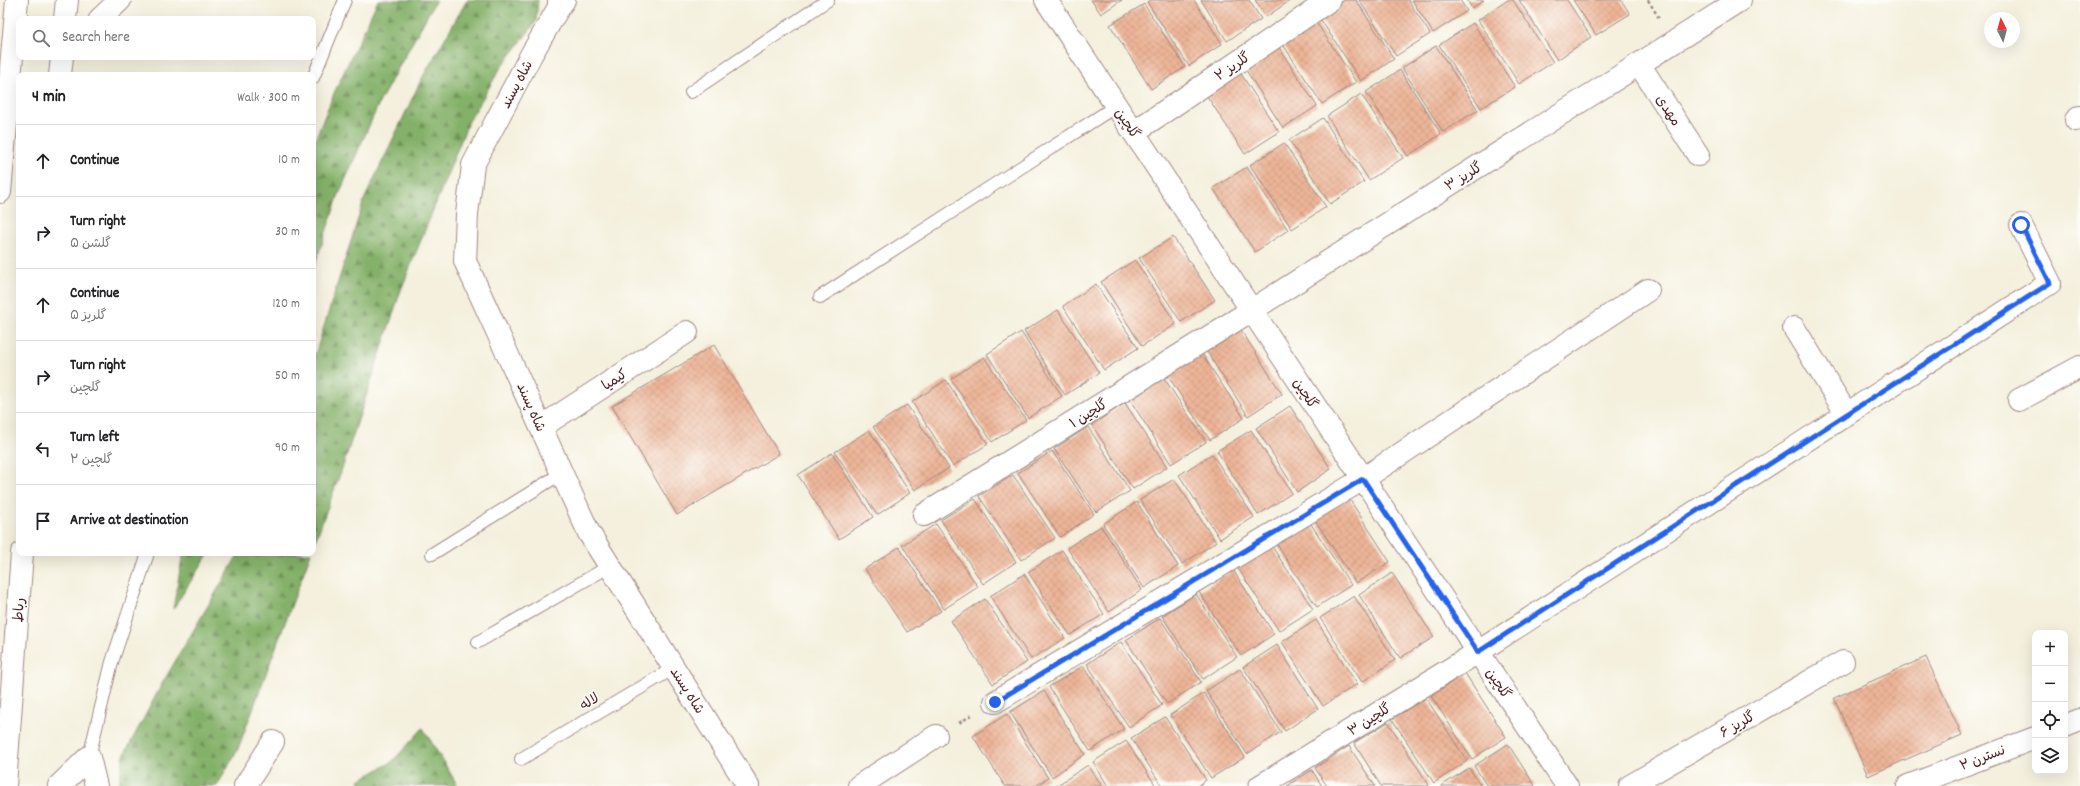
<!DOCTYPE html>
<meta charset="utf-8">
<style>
body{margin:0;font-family:Dekko,"Playpen Sans Arabic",sans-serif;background:#f2f2f2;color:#202124}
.controls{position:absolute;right:12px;bottom:12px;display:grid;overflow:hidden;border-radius:8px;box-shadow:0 4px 16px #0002}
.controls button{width:36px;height:36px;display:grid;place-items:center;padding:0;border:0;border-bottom:1px solid #e0e0e0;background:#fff;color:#202124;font:20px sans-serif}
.compass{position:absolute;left:1984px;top:12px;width:36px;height:36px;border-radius:50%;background:#fff;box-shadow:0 4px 16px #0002;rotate:354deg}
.stop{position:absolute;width:12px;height:12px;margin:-9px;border:3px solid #2563eb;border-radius:50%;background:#fff}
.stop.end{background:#2563eb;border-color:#fff;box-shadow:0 1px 4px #0008}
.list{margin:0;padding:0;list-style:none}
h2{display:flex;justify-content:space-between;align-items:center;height:52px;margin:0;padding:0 16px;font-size:17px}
h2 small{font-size:13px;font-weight:400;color:#757577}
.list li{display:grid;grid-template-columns:26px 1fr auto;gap:12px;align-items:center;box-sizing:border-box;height:72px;padding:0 16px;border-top:1px solid #e0e0e0}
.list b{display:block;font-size:15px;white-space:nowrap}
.list p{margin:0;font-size:13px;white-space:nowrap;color:#757577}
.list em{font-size:13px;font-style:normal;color:#757577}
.icon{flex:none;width:22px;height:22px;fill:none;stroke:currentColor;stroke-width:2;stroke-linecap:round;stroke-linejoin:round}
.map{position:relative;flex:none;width:2080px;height:786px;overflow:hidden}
.search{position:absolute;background:#fff;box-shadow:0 4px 16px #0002;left:16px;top:16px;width:300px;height:44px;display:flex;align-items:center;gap:10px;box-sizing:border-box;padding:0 14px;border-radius:8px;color:#757577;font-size:15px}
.panel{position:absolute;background:#fff;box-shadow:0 4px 16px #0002;left:16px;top:72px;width:300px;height:484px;border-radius:8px}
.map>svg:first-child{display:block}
</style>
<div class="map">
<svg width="2080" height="786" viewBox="0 0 2080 786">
<defs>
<pattern id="forest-firs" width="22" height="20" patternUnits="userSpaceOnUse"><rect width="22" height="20" fill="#84b169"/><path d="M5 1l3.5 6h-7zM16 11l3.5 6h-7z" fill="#6e8f57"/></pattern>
<pattern id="building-cross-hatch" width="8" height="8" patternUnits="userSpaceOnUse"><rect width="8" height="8" fill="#edb598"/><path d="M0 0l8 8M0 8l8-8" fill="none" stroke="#cd9b83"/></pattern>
</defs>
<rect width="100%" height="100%" fill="#fdfcf7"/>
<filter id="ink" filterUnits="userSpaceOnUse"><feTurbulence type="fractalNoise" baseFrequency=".025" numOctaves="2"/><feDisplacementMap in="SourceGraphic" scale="8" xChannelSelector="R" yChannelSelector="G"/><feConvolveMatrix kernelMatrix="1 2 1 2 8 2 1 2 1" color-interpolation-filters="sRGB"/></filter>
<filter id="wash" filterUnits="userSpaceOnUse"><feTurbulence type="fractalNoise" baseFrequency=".012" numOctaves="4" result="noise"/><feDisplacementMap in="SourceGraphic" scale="16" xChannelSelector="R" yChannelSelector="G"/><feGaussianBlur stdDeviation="0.9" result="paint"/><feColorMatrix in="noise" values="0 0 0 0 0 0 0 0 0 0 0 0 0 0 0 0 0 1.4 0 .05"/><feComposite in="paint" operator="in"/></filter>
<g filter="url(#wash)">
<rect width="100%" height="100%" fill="#f4f0dd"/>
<!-- forest -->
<g fill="url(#forest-firs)" stroke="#67684a">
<path d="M 378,0 L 436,0 L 380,101 L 339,194 L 313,270 L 313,145 L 334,93 Z"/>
<path d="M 467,0 L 538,0 L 536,22 L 500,69 L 468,123 L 401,290 L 343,466 L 313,547 L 313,361 L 364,200 L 421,80 Z"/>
<path d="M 183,553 L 209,553 L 173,609 Z"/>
<path d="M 239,553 L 311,553 L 238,749 L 217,786 L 119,786 L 123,757 L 163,682 Z"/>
<path d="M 423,728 L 458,786 L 362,786 L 359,780 L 392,762 Z"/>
</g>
<g id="blocks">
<!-- building -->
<g fill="url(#building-cross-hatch)">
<path d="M 1091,0 L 1122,0 L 1101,14 Z"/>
<path d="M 1150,0 L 1194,0 L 1222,44 L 1189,66 L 1147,2 Z"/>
<path d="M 1201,0 L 1249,0 L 1261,19 L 1227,41 Z"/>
<path d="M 1255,0 L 1291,0 L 1266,17 Z"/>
<path d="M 1345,0 L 1356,0 L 1394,59 L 1361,81 L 1319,17 Z"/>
<path d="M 1359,0 L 1408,0 L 1430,34 L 1396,56 Z"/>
<path d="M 1412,0 L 1460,0 L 1467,11 L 1433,33 Z"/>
<path d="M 1467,0 L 1484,0 L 1472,8 Z"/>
<path d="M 1508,0 L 1513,0 L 1553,62 L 1519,84 L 1478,20 Z"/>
<path d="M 1519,0 L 1567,0 L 1591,37 L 1557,60 Z"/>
<path d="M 1573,0 L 1621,0 L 1630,14 L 1596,35 Z"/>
<path d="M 1144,4 L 1185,67 L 1151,89 L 1110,25 Z"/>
<path d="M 1314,19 L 1356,82 L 1322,104 L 1280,40 Z"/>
<path d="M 1473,23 L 1515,87 L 1481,108 L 1439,45 Z"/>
<path d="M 1276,43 L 1317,106 L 1283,128 L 1242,64 Z"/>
<path d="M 1436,46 L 1478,110 L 1443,132 L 1402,68 Z"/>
<path d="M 1237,68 L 1279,132 L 1245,154 L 1203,90 Z"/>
<path d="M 1400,70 L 1441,134 L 1408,156 L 1366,92 Z"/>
<path d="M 1361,94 L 1403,158 L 1369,180 L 1327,116 Z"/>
<path d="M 1323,118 L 1364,182 L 1330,204 L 1289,140 Z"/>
<path d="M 1284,143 L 1326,207 L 1292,229 L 1250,165 Z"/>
<path d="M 1247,167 L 1288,230 L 1255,252 L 1213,188 Z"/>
<path d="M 1173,237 L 1215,300 L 1181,322 L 1139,258 Z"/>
<path d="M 1135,260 L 1176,324 L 1142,346 L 1101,282 Z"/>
<path d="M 1096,284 L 1138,348 L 1104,370 L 1063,306 Z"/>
<path d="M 1058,310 L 1099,373 L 1065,395 L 1024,331 Z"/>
<path d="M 1241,330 L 1282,394 L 1248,416 L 1207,352 Z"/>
<path d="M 1021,332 L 1062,396 L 1028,418 L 987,354 Z"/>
<path d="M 714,345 L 779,454 L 677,515 L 612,406 Z"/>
<path d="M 1202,354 L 1244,418 L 1210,440 L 1168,376 Z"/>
<path d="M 984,357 L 1026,420 L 992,442 L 951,379 Z"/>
<path d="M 1164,378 L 1206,442 L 1171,464 L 1130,400 Z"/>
<path d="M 946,380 L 988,444 L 953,466 L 912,402 Z"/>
<path d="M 1125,403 L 1167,467 L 1133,489 L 1092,425 Z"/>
<path d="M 907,405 L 949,468 L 915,490 L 873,427 Z"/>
<path d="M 1290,406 L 1331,469 L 1297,492 L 1256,428 Z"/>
<path d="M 1088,427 L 1130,491 L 1096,512 L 1054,449 Z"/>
<path d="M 869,430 L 910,493 L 877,515 L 835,452 Z"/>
<path d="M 1251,430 L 1292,493 L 1258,515 L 1217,451 Z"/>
<path d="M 1052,451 L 1094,514 L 1060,537 L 1018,473 Z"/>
<path d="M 832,453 L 873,517 L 839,539 L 798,475 Z"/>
<path d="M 1212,454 L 1254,517 L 1220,539 L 1179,475 Z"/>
<path d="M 1013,475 L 1055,538 L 1021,560 L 979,496 Z"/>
<path d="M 1174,479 L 1216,542 L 1182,564 L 1140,500 Z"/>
<path d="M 1348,497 L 1390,562 L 1356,583 L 1315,520 Z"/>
<path d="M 975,499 L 1016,562 L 983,584 L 941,520 Z"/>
<path d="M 1137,502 L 1178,566 L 1144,588 L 1103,524 Z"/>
<path d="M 1309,521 L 1351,585 L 1317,607 L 1276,543 Z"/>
<path d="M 936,524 L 978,587 L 944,609 L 902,545 Z"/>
<path d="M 1101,526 L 1142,590 L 1109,612 L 1067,548 Z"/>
<path d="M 1271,545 L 1313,609 L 1279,631 L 1237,567 Z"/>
<path d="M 899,547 L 941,611 L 907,632 L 865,569 Z"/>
<path d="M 1062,550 L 1104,614 L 1070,635 L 1028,572 Z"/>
<path d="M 1233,570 L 1274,634 L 1241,656 L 1199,592 Z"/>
<path d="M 1392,573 L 1434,637 L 1400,658 L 1359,595 Z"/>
<path d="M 1024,574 L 1065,638 L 1031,659 L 990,596 Z"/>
<path d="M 1196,594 L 1237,657 L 1203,679 L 1162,616 Z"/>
<path d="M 1354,596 L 1395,660 L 1362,682 L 1320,618 Z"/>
<path d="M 985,599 L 1027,662 L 993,684 L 951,621 Z"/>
<path d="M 1160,618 L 1201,682 L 1167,704 L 1126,640 Z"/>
<path d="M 1316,620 L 1357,684 L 1323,706 L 1282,642 Z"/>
<path d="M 1121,642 L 1162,705 L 1129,727 L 1087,664 Z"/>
<path d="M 1277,645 L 1318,709 L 1285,731 L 1243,667 Z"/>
<path d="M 1926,657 L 1962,735 L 1868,776 L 1834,698 Z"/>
<path d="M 1083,666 L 1124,729 L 1090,751 L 1049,687 Z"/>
<path d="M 1240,669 L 1281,732 L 1247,754 L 1206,691 Z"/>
<path d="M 1465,673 L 1506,737 L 1472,759 L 1431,696 Z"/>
<path d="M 1044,691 L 1085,754 L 1052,777 L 1010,712 Z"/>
<path d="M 1204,693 L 1245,757 L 1211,778 L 1170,715 Z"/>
<path d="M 1426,698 L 1467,761 L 1434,783 L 1392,719 Z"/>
<path d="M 1007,714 L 1048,778 L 1036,786 L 1005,786 L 973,736 Z"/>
<path d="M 1165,717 L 1206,780 L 1198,786 L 1162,786 L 1131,738 Z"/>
<path d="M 1388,722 L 1429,785 L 1428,786 L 1381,786 L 1354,743 Z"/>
<path d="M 1126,741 L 1156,786 L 1108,786 L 1093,762 Z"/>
<path d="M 1508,744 L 1535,786 L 1487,786 L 1474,766 Z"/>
<path d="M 1349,746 L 1375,786 L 1327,786 L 1315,768 Z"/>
<path d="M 1088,765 L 1102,786 L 1056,786 Z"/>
<path d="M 1469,768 L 1481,786 L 1441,786 Z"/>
<path d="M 1312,770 L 1322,786 L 1287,786 Z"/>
</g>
</g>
</g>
<g filter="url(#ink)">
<use href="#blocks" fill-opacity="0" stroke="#9f8884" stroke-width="1"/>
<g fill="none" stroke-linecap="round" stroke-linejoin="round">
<defs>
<g id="lane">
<path d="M 313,78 L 345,0"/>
<path d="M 691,92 L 828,0"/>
<path d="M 820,297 L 1116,106"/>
<path d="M 432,554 L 562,473"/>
<path d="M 478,642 L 610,566"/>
<path d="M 89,757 L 112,662 L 148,553"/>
<path d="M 521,759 L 674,668"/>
</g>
<g id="street">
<path d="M 1046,0 L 1567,786"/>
<path d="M 559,7 L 531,55 L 473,165 L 467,214 L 465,261 L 589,533 L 748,786"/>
<path d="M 1639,64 L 1698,155"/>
<path d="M 2076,120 L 2080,117"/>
<path d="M 1134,132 L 1330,0"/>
<path d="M 1794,328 L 1846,413"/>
<path d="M 2019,400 L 2080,367"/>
<path d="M 541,427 L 687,332"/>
<path d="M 924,515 L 1252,310 L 1740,0"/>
<path d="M 995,702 L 1363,479 L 1648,290"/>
<path d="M 2065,726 L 2080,720"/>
<path d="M 59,786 L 89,757 L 96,786"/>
<path d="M 245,786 L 273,742"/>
<path d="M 859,786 L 936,736"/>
<path d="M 1260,786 L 1478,652 L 2050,283 L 2021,225"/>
<path d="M 1630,786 L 1843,662"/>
<path d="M 1908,786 L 2035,738"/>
</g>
<g id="secondary">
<path d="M 559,0 L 559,7 L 564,0"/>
<path d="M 65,19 L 67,0"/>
<path d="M 100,19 L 120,0"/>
<path d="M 60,75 L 62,57"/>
<path d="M 0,192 L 17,0"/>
<path d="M 5,786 L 22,553"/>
</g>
</defs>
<!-- lane casing -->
<use href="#lane" stroke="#9f8884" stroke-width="14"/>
<!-- street casing -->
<use href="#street" stroke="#9f8884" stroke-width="24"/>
<!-- secondary casing -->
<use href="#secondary" stroke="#9f8884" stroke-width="24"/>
<!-- path -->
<g stroke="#9f8884" stroke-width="2.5" stroke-dasharray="3 3" stroke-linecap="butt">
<path d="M 1648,0 L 1659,18"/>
<path d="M 959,723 L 972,715"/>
</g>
<!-- lane -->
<use href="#lane" stroke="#fff" stroke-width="12"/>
<!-- street -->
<use href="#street" stroke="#fff" stroke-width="22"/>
<!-- secondary -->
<use href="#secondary" stroke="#fff" stroke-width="22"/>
</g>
</g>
<g fill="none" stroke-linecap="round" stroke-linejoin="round" filter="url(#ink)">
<!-- route -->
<path stroke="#2563eb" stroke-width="5" d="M 995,702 L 1363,479 L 1478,652 L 2050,283 L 2021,225"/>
</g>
<g text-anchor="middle" stroke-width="3" stroke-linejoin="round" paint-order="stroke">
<!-- street labels -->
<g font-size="14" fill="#4a1f2b" stroke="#fdfcf7">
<text transform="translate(1232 66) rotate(-34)" y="5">گلریز ۲</text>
<text transform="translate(516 84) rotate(-62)" y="5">شاه پسند</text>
<text transform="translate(1669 110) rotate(57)" y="5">مهدی</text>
<text transform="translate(1128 123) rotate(56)" y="5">گلچین</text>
<text transform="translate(1463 176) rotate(-32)" y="5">گلریز ۳</text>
<text transform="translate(614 379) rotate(-33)" y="5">کیمیا</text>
<text transform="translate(1306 393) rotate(57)" y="5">گلچین</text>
<text transform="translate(532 407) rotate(66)" y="5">شاه پسند</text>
<text transform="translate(1088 413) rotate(-32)" y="5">گلچین ۱</text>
<text transform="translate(18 610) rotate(-86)" y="5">رباط</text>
<text transform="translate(1499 683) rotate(56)" y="5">گلچین</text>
<text transform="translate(688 690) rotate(58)" y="5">شاه پسند</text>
<text transform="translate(589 701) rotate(-31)" y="5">لاله</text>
<text transform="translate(1369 719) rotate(-32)" y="5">گلچین ۳</text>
<text transform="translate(1737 724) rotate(-30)" y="5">گلریز ۶</text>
<text transform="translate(1982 757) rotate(-21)" y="5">نسترن ۲</text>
</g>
</g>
</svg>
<div class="controls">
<button>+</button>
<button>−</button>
<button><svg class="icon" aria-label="locate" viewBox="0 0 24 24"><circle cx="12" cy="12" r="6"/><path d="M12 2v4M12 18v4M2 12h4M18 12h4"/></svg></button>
<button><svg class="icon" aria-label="layers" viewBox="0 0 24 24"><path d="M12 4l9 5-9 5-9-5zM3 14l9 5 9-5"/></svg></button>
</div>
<svg class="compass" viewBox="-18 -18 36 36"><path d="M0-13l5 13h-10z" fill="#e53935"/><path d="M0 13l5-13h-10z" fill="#757577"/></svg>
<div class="stop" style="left:2021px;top:225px"></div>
<div class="stop end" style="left:995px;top:702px"></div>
<div class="search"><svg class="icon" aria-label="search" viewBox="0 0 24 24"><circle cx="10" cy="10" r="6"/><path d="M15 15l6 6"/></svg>Search here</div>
<section class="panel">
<h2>4 min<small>Walk · 300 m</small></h2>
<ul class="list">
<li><svg class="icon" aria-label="ahead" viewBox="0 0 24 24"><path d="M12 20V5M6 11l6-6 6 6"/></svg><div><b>Continue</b></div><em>10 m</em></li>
<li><svg class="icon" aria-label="right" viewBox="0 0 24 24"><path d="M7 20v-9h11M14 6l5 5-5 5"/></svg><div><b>Turn right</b><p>گلشن ۵</p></div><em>30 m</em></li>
<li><svg class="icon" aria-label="ahead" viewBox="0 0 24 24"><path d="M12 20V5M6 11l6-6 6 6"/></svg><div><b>Continue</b><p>گلریز ۵</p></div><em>120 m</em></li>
<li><svg class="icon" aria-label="right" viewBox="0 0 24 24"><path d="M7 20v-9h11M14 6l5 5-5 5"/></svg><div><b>Turn right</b><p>گلچین</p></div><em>50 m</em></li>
<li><svg class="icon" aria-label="left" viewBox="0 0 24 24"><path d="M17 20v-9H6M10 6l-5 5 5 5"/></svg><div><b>Turn left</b><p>گلچین ۲</p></div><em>90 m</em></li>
<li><svg class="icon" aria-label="arrive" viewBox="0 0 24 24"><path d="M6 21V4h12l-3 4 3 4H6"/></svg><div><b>Arrive at destination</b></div></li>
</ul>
</section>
</div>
